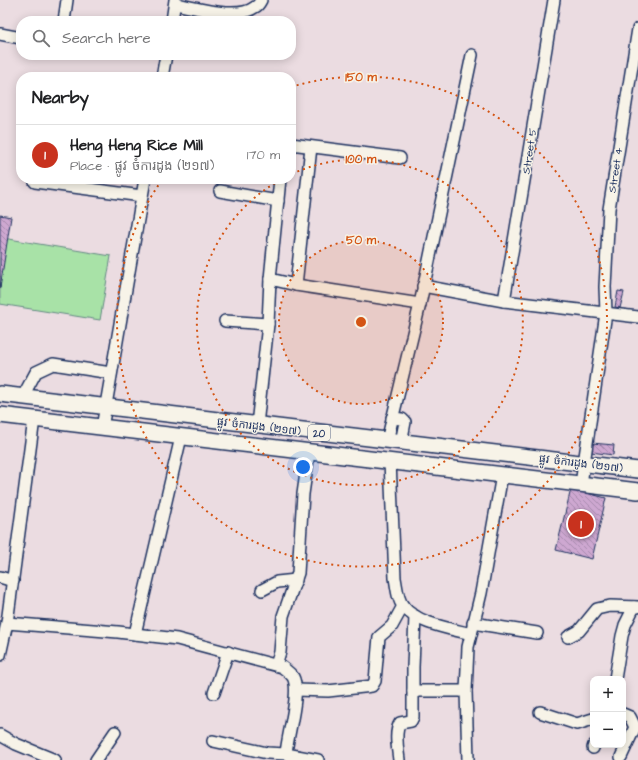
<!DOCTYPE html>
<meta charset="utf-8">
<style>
body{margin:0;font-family:"Architects Daughter","Noto Sans Khmer",sans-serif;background:#f2f2f2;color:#202124}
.controls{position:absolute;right:12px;bottom:12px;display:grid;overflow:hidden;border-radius:8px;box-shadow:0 2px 10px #0003}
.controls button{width:36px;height:36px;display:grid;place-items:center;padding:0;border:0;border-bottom:1px solid #e0e0e0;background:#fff;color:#202124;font:20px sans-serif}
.you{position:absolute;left:303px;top:467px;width:14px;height:14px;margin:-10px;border:3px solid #fff;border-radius:50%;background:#1a73e8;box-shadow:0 0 0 6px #1a73e833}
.badge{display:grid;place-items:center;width:26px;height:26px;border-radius:50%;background:#c8321e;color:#fff;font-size:13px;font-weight:700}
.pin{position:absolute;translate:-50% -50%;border:2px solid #fff;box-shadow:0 1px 4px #0006}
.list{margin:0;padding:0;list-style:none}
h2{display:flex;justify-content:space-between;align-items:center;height:52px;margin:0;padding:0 16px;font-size:17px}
h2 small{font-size:13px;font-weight:400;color:#757577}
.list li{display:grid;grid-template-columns:26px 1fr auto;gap:12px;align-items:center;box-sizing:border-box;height:60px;padding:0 16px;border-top:1px solid #e0e0e0}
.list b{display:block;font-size:15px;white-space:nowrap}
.list p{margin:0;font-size:13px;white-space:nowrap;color:#757577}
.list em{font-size:13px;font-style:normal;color:#757577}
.icon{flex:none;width:22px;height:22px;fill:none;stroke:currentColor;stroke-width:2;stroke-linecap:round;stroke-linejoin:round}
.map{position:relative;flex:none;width:638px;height:760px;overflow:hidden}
.search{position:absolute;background:#fff;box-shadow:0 2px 10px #0003;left:16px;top:16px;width:280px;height:44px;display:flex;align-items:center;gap:10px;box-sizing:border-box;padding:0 14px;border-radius:16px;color:#757577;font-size:15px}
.panel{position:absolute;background:#fff;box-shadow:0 2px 10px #0003;left:16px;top:72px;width:280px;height:112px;border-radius:16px}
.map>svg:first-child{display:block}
</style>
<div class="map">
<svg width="638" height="760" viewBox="0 0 638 760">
<defs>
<pattern id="building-back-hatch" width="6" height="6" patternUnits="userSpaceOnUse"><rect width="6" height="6" fill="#cea8d1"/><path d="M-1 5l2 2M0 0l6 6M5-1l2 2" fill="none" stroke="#a689ad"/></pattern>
</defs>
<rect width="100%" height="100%" fill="#ebdce1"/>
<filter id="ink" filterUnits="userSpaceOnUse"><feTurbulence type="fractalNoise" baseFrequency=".025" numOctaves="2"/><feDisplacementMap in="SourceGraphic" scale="8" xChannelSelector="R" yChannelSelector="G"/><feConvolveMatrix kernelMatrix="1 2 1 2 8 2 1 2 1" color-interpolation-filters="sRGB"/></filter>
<g filter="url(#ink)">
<!-- pitch -->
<path fill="#a8e2a7" stroke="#628882" d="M 3,238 L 111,256 L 100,320 L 0,304 L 0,259 Z"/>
<!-- building -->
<g fill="url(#building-back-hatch)" stroke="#1b2f5e">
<path d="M 0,215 L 11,217 L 0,288 Z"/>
<path d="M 618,291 L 624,292 L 620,308 L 615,307 Z"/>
<path d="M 592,443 L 614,445 L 613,455 L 591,452 Z"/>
<path d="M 571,489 L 606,498 L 592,559 L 556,550 Z"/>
</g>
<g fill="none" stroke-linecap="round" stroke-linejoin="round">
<defs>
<g id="minor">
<path d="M 175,4 C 195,7 237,21 255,7 C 258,6 260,2 261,0"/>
<path d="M 64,21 L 67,0"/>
<path d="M 172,21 L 175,0"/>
<path d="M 0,34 L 21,38"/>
<path d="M 162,77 L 166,55"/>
<path d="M 291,144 L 400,158"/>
<path d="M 35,182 L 142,196"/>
<path d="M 220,191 L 278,201"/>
<path d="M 270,279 L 280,179"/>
<path d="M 296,285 L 311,147"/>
<path d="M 423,286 L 504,301 L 638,317"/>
<path d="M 504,301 L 554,0"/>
<path d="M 225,321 L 268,324"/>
<path d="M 22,398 L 36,372 L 53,364 L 111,373"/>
<path d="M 392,418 L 402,419 L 405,422 L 401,443"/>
<path d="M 257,425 L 268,324 L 270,279 L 296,285 L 420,304"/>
<path d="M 102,428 L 145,179"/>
<path d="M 387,441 L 420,304 L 472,55"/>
<path d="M 390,461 L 395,578 C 397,588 397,598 403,606 C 415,623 452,629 471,634"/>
<path d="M 581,484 L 606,313 L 605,287 L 609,209 L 638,29"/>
<path d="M 0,577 L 13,581"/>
<path d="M 262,590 L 277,582 L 296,580"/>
<path d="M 7,623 L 118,632 L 177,639 L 282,667 C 286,670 290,673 293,677 C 301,692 287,736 286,754"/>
<path d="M 473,623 L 537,633"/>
<path d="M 135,634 L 181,437"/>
<path d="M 568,637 L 579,631 L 597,609 L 610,606 L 638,607"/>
<path d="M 0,655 L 7,623 L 34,419"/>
<path d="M 276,665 L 280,652 L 283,616 L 298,573 L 303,494 L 309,452"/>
<path d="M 615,679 L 622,636 L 625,625 L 634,607"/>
<path d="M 296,690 L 328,691 L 372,686 L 375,681 L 379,637 L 392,626 L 403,606"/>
<path d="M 413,691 L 466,691"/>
<path d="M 214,693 L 228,652"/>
<path d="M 540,712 L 577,724 L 593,719"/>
<path d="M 0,735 L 16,744 L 55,760"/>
<path d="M 213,741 L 267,753 L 286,754 L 318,760"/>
<path d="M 593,748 L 594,745"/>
<path d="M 621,757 L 635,727 L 630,717 L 623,714"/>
<path d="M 96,760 L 115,732"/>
<path d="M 399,760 C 398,750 394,732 400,723 L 411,721 L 413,717 L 413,667 L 415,616"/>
<path d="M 468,760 L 466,691 L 468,647 L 481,593 L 502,475"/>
</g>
<g id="major">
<path d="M 0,394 L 638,470"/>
<path d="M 0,415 L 638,491"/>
</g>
</defs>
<!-- minor casing -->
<use href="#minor" stroke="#1b2f5e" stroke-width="14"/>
<!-- major casing -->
<use href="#major" stroke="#1b2f5e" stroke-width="18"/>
<!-- minor -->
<use href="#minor" stroke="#f7f3e8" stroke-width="11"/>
<!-- major -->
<use href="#major" stroke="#f7f3e8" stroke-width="15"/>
</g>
</g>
<!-- distance rings -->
<circle cx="361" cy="322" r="82" fill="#d45514" fill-opacity=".12"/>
<g fill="none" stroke="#d45514" stroke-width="2" stroke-dasharray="2 4">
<circle cx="361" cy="322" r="82"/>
<path d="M292 174A163 163 0 1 1 282 179"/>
<path d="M291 87A245 245 0 1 1 162 180"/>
</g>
<g text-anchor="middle" stroke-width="3" stroke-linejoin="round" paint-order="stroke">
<!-- shield labels -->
<rect fill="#f7f3e8" stroke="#5d6a87" stroke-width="1" x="308" y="425" width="22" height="16" rx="3"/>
<g font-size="10" font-weight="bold" fill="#1b2f5e">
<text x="319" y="437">20</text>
</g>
<!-- street labels -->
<g font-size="11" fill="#1b2f5e" stroke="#f7f3e8">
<text transform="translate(529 151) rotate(-81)" y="4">Street 5</text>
<text transform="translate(615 170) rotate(-81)" y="4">Street 4</text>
<text transform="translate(259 426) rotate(7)" y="4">ផ្លូវ ចំការដូង (២១៧)</text>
<text transform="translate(581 463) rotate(7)" y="4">ផ្លូវ ចំការដូង (២១៧)</text>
</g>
</g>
<circle cx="361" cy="322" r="6" fill="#d45514" stroke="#f7f3e8" stroke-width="2"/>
<g font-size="12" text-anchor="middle" font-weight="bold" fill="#d45514" stroke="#f7f3e8" stroke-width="3" stroke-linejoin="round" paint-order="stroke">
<text x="361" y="81">150 m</text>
<text x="361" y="163">100 m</text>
<text x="361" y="244">50 m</text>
</g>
</svg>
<div class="controls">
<button>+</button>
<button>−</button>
</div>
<div class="you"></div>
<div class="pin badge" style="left:581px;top:524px">1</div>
<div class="search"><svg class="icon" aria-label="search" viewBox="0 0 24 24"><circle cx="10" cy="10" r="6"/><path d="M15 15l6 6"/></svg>Search here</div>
<section class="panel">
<h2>Nearby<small></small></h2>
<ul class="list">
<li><span class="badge">1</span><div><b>Heng Heng Rice Mill</b><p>Place · ផ្លូវ ចំការដូង (២១៧)</p></div><em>170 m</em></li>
</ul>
</section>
</div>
